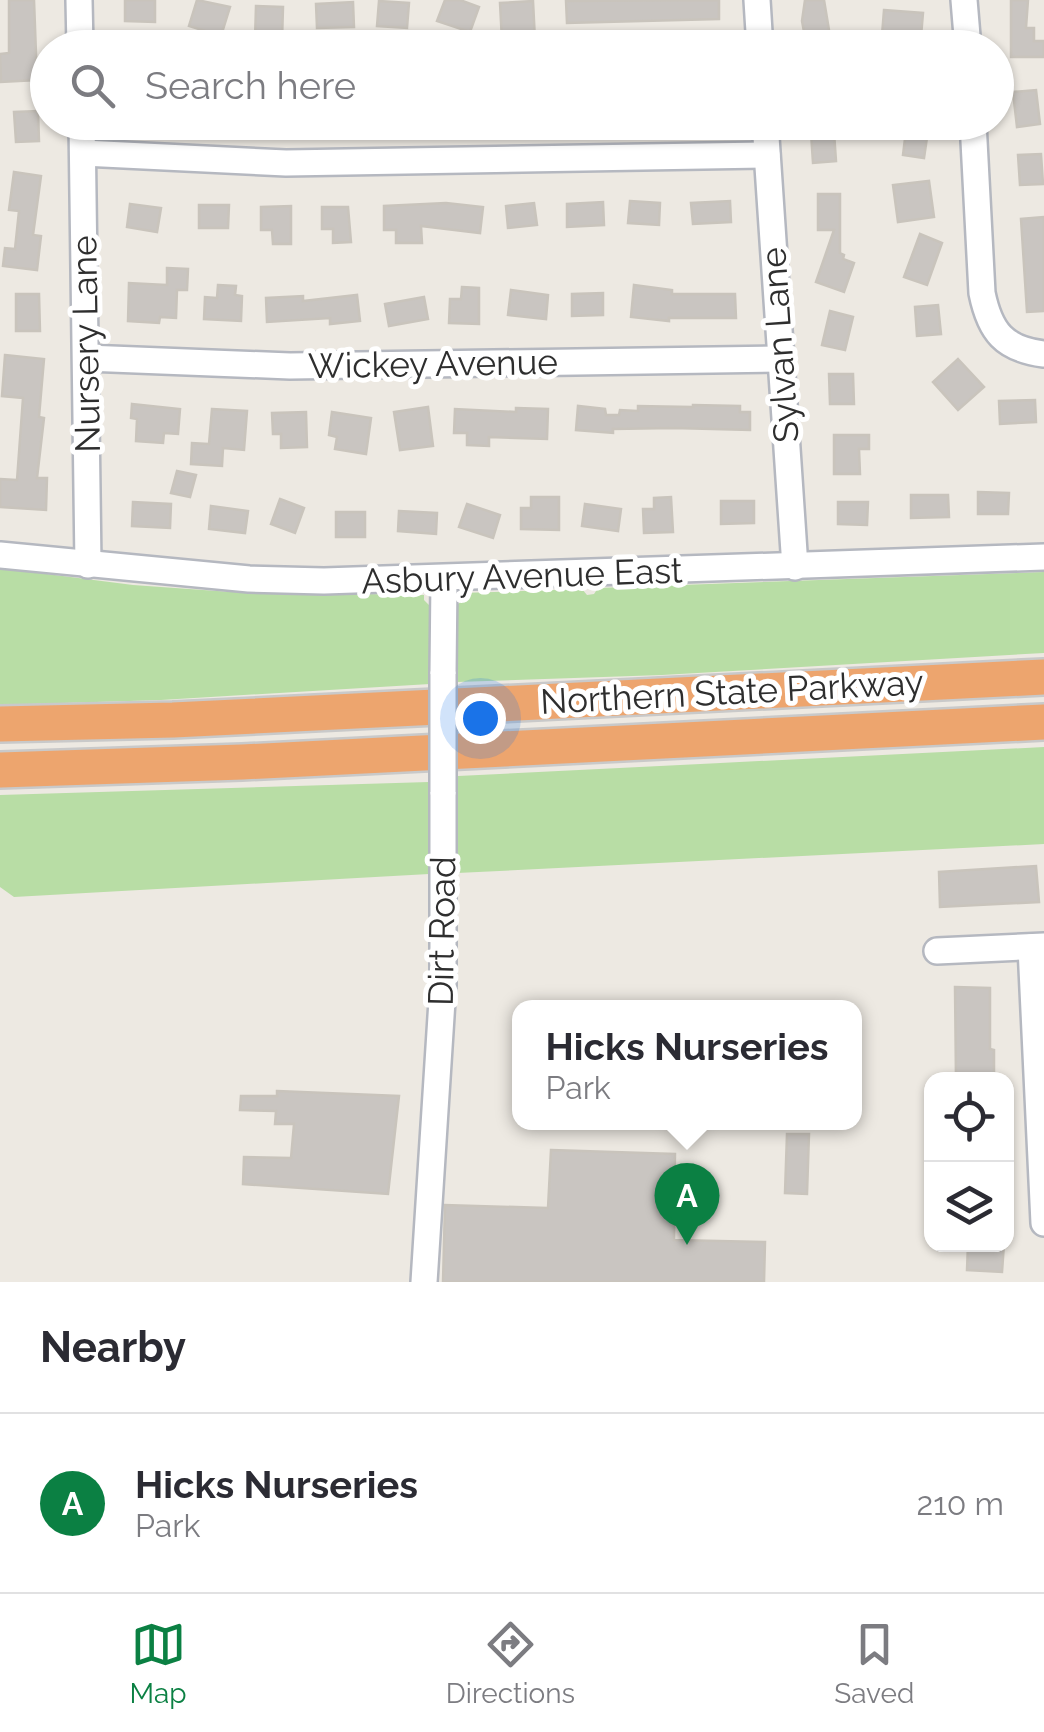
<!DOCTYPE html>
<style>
body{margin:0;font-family:Raleway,sans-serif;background:#f7f7f7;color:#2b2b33}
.controls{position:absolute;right:30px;bottom:30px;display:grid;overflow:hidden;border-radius:20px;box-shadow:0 2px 8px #0004}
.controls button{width:90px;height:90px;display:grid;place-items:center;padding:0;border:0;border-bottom:2px solid #e1e1e2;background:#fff;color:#2b2b33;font:50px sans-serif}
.you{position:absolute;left:480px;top:718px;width:35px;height:35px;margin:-25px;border:8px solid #fff;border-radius:50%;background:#1a73e8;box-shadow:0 0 0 15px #1a73e833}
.badge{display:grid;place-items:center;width:65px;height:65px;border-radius:50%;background:#0b8043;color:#fff;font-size:32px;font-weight:700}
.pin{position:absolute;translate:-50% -82px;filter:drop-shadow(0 2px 5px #0008)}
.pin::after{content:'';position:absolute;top:52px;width:35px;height:30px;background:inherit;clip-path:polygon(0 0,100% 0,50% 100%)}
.popup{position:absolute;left:512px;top:1000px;width:350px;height:130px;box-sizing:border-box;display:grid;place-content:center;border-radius:20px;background:#fff;filter:drop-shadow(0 2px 8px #0005);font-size:32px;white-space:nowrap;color:#7c7c81}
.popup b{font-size:38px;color:#2b2b33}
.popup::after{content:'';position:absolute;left:50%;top:100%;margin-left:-20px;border:20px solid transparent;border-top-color:#fff}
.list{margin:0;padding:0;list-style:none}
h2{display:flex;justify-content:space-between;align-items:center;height:130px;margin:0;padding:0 40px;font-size:42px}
h2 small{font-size:32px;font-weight:400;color:#7c7c81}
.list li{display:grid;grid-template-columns:65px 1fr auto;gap:30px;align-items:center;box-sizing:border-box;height:180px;padding:0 40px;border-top:2px solid #e1e1e2}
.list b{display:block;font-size:38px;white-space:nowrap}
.list p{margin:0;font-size:32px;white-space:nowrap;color:#7c7c81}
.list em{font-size:32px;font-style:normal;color:#7c7c81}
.icon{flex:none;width:55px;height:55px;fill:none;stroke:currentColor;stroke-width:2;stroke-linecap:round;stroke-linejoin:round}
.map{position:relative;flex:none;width:1044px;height:1282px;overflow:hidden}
.search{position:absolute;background:#fff;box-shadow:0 2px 8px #0004;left:30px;right:30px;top:30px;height:110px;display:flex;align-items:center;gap:25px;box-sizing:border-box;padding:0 35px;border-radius:55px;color:#7c7c81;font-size:38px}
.sheet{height:310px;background:#fff}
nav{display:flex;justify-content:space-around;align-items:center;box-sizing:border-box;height:140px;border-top:2px solid #e1e1e2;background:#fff;font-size:28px;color:#7c7c81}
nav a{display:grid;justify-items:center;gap:5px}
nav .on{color:#0b8043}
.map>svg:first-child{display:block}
</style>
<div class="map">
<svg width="1044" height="1282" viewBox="0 0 1044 1282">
<rect width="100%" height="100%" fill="#ede9e2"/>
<!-- green -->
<g fill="#b8dda5">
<path d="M 0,568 L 133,585 L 231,592 L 424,595 L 424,600 L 429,605 L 430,684 L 161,700 L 0,705 Z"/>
<path d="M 1044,572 L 1044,653 L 662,675 L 457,682 L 457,605 L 463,600 L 462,593 L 582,589 L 587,595 L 594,594 L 598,588 Z"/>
<path d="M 1044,747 L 1044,844 L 457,873 L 458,776 Z"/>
<path d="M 429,782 L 429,874 L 14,897 L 0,887 L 0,795 Z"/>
</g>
<!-- building -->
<g fill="#c9c5c1" stroke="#c9c4bc" stroke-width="2.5">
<path d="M 9,0 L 34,0 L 37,80 L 1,82 L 0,54 L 9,53 Z"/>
<path d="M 125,0 L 155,0 L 155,22 L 125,21 Z"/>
<path d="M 197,0 L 230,7 L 221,36 L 189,26 Z"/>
<path d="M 445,0 L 460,0 L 479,7 L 470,32 L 437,21 Z"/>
<path d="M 719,0 L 719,19 L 567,23 L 566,1 Z"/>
<path d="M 805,0 L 824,0 L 832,48 L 807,48 L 802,21 Z"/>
<path d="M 1011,0 L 1028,0 L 1026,28 L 1034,28 L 1034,41 L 1044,41 L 1044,57 L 1011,57 Z"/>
<path d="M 379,1 L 409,3 L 407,28 L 377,26 Z"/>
<path d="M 533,1 L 535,40 L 502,41 L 500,3 Z"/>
<path d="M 353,2 L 354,27 L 317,28 L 316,4 Z"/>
<path d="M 256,6 L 283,7 L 282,41 L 255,40 Z"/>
<path d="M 884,10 L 923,13 L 920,48 L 881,48 Z"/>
<path d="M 1036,90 L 1040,124 L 1017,127 L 1013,92 Z"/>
<path d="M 38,111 L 39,141 L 16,142 L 14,112 Z"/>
<path d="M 907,122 L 929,124 L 924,158 L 903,155 Z"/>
<path d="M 834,132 L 836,161 L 813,163 L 811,133 Z"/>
<path d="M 1041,154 L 1043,184 L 1020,185 L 1018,155 Z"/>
<path d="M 14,172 L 41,176 L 33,235 L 41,236 L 37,270 L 3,266 L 5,248 L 15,249 L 19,211 L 9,210 Z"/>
<path d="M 929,181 L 934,217 L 898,222 L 893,185 Z"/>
<path d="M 818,194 L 840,194 L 840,253 L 844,255 L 843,259 L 854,263 L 844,292 L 816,282 L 834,230 L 818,230 Z"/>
<path d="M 630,201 L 660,203 L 659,225 L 628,223 Z"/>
<path d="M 730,201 L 731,222 L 693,224 L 691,203 Z"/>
<path d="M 603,202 L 604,225 L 567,227 L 567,204 Z"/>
<path d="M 446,203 L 483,207 L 480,233 L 421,226 L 422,243 L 396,243 L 396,230 L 384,230 L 384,206 Z"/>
<path d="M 534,203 L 537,225 L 508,228 L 506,206 Z"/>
<path d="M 130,204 L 161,208 L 157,232 L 127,227 Z"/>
<path d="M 199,205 L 229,205 L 228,228 L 199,228 Z"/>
<path d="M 291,206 L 291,244 L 273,244 L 272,230 L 261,230 L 261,207 Z"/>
<path d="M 322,207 L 348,207 L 351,242 L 333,243 L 333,229 L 322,229 Z"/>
<path d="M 1044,217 L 1044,311 L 1027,312 L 1021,219 Z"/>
<path d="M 920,234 L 942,243 L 927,285 L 904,277 Z"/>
<path d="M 167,268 L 188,269 L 187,290 L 177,290 L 176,318 L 160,317 L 159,323 L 128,321 L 129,283 L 167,285 Z"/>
<path d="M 218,285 L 236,286 L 235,295 L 242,296 L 241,321 L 204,319 L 205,297 L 217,298 Z"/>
<path d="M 634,285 L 672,290 L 672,294 L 735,294 L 736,318 L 669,318 L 669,321 L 631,317 Z"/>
<path d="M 462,287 L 479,288 L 479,324 L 449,323 L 450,299 L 461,299 Z"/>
<path d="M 511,290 L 548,295 L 546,319 L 508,315 Z"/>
<path d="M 603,293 L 603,315 L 572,316 L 572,294 Z"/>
<path d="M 16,294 L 39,294 L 40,331 L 16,331 Z"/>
<path d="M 357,295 L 360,321 L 330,324 L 330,318 L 267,322 L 266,298 L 303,296 L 303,301 Z"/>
<path d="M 424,297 L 428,319 L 389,326 L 385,304 Z"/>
<path d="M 938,305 L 941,334 L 917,336 L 915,307 Z"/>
<path d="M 830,311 L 853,317 L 845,350 L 822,345 Z"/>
<path d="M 5,355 L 44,359 L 39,417 L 44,418 L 37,478 L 47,478 L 46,510 L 0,507 L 0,479 L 17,480 L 23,398 L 2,396 Z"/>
<path d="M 958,359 L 984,387 L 958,410 L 933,382 Z"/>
<path d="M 829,374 L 853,374 L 854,404 L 830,404 Z"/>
<path d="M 1035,400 L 1036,422 L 1000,424 L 999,401 Z"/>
<path d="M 132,404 L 180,409 L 178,434 L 164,433 L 163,443 L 136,441 L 137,419 L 131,418 Z"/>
<path d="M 693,405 L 740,406 L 740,412 L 750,412 L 750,430 L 673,428 L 613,429 L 613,433 L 576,430 L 578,406 L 605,409 L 606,415 L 619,415 L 620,410 L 638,411 L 638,406 L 693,407 Z"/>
<path d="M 428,407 L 433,446 L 400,450 L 394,412 Z"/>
<path d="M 516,408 L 548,409 L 547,439 L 489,437 L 489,446 L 467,445 L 467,433 L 454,433 L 455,409 L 516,412 Z"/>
<path d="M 212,409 L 247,411 L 244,450 L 223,448 L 222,466 L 191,464 L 192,443 L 209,444 Z"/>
<path d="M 306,412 L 307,447 L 281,448 L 281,434 L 273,434 L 272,413 Z"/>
<path d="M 332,412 L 371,418 L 366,454 L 335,449 L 337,437 L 329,435 Z"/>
<path d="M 834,435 L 869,435 L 869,449 L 859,449 L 860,474 L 834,474 Z"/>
<path d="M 177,471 L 196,475 L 190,497 L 171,493 Z"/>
<path d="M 978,492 L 1009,493 L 1008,514 L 978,514 Z"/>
<path d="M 911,495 L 948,495 L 949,517 L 911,518 Z"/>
<path d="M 531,497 L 559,497 L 559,530 L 521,529 L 521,508 L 531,508 Z"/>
<path d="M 671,497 L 673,532 L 644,533 L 643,509 L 654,509 L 654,498 Z"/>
<path d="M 280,499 L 304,508 L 295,533 L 271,524 Z"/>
<path d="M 721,501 L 754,501 L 754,523 L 721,524 Z"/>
<path d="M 133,502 L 171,504 L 170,528 L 132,526 Z"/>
<path d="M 838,502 L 868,502 L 867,525 L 838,524 Z"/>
<path d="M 467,504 L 500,515 L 493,538 L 459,527 Z"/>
<path d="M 585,504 L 621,509 L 618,531 L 582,526 Z"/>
<path d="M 211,506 L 248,511 L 245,533 L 209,529 Z"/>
<path d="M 399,511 L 437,513 L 436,534 L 398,531 Z"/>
<rect x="336" y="512" width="29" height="25"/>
<path d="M 1036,866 L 1039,902 L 940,907 L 939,872 Z"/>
<path d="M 955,987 L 990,988 L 990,1049 L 994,1050 L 994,1080 L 956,1080 Z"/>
<path d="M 277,1091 L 399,1096 L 388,1194 L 243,1184 L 244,1157 L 291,1158 L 294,1124 L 275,1124 L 276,1111 L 240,1110 L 241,1096 L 277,1096 Z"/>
<path d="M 787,1134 L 809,1134 L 807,1194 L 785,1193 Z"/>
<path d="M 551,1150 L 675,1154 L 674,1240 L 765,1242 L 764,1282 L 443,1282 L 445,1205 L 548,1208 Z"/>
<path d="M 968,1244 L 1004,1244 L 1002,1272 L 967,1270 Z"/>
</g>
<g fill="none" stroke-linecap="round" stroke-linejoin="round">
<defs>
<g id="minor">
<path d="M 79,0 L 80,48"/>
<path d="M 757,0 L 760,48"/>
<path d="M 964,0 L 968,48"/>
<path d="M 82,122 L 88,565"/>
<path d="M 765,122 L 795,567"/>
<path d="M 973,122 L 982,293 C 990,332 1004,349 1044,354"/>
<path d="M 83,153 L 286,163 L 767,155"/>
<path d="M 86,358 L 290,366 L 781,359"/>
<path d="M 0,555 L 249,579 L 324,581 L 1044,557"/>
<path d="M 443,674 L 444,579"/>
<path d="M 1031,947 L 1044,1223"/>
<path d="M 937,951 L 1044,946"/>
<path d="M 424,1282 L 443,985 L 443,792"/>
</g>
<g id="highway">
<path d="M 0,724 L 173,720 L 1044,677"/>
<path d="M 0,770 L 242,762 L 1044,722"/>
</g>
</defs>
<!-- minor casing -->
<use href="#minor" stroke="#b5b8c0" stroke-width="30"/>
<!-- highway casing -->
<use href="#highway" stroke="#c9c9c9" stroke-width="40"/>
<!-- minor -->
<use href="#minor" stroke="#fff" stroke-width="25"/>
<!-- highway -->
<use href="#highway" stroke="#eda56e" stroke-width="35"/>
<defs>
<path id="minor-bridge" d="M 443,792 L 443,674"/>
</defs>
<!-- minor-bridge casing -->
<use href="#minor-bridge" stroke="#b5b8c0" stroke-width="30" stroke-linecap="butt"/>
<!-- minor-bridge -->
<use href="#minor-bridge" stroke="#fff" stroke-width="25"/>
</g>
<g text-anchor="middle" stroke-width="10" stroke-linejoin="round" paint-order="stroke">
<!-- street labels -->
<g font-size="35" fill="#2e2e2e" stroke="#fff">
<text transform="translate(86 344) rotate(-91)" y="12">Nursery Lane</text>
<text transform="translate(780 345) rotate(-94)" y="12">Sylvan Lane</text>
<text transform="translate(433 364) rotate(-1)" y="12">Wickey Avenue</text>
<text transform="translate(522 576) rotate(-2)" y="12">Asbury Avenue East</text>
<text transform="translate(732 692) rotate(-3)" y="12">Northern State Parkway</text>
<text transform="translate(442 931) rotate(-89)" y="12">Dirt Road</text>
</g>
</g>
</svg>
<div class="controls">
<button><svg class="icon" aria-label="locate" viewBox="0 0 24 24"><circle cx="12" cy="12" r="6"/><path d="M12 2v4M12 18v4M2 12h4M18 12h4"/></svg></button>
<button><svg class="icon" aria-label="layers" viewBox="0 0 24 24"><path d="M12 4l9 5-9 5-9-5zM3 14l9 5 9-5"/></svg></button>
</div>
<div class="you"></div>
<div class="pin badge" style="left:687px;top:1245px">A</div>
<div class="popup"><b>Hicks Nurseries</b>Park</div>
<div class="search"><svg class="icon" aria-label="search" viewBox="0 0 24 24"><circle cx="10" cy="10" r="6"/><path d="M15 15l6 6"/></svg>Search here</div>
</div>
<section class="sheet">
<h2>Nearby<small></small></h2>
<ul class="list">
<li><span class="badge">A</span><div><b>Hicks Nurseries</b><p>Park</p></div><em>210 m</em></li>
</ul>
</section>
<nav>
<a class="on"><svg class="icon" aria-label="map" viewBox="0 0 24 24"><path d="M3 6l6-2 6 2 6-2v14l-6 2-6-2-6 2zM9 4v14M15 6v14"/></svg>Map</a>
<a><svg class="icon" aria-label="directions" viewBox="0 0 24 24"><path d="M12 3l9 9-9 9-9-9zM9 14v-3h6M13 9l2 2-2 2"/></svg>Directions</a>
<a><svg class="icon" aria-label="saved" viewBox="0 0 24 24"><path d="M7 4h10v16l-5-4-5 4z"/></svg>Saved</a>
</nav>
